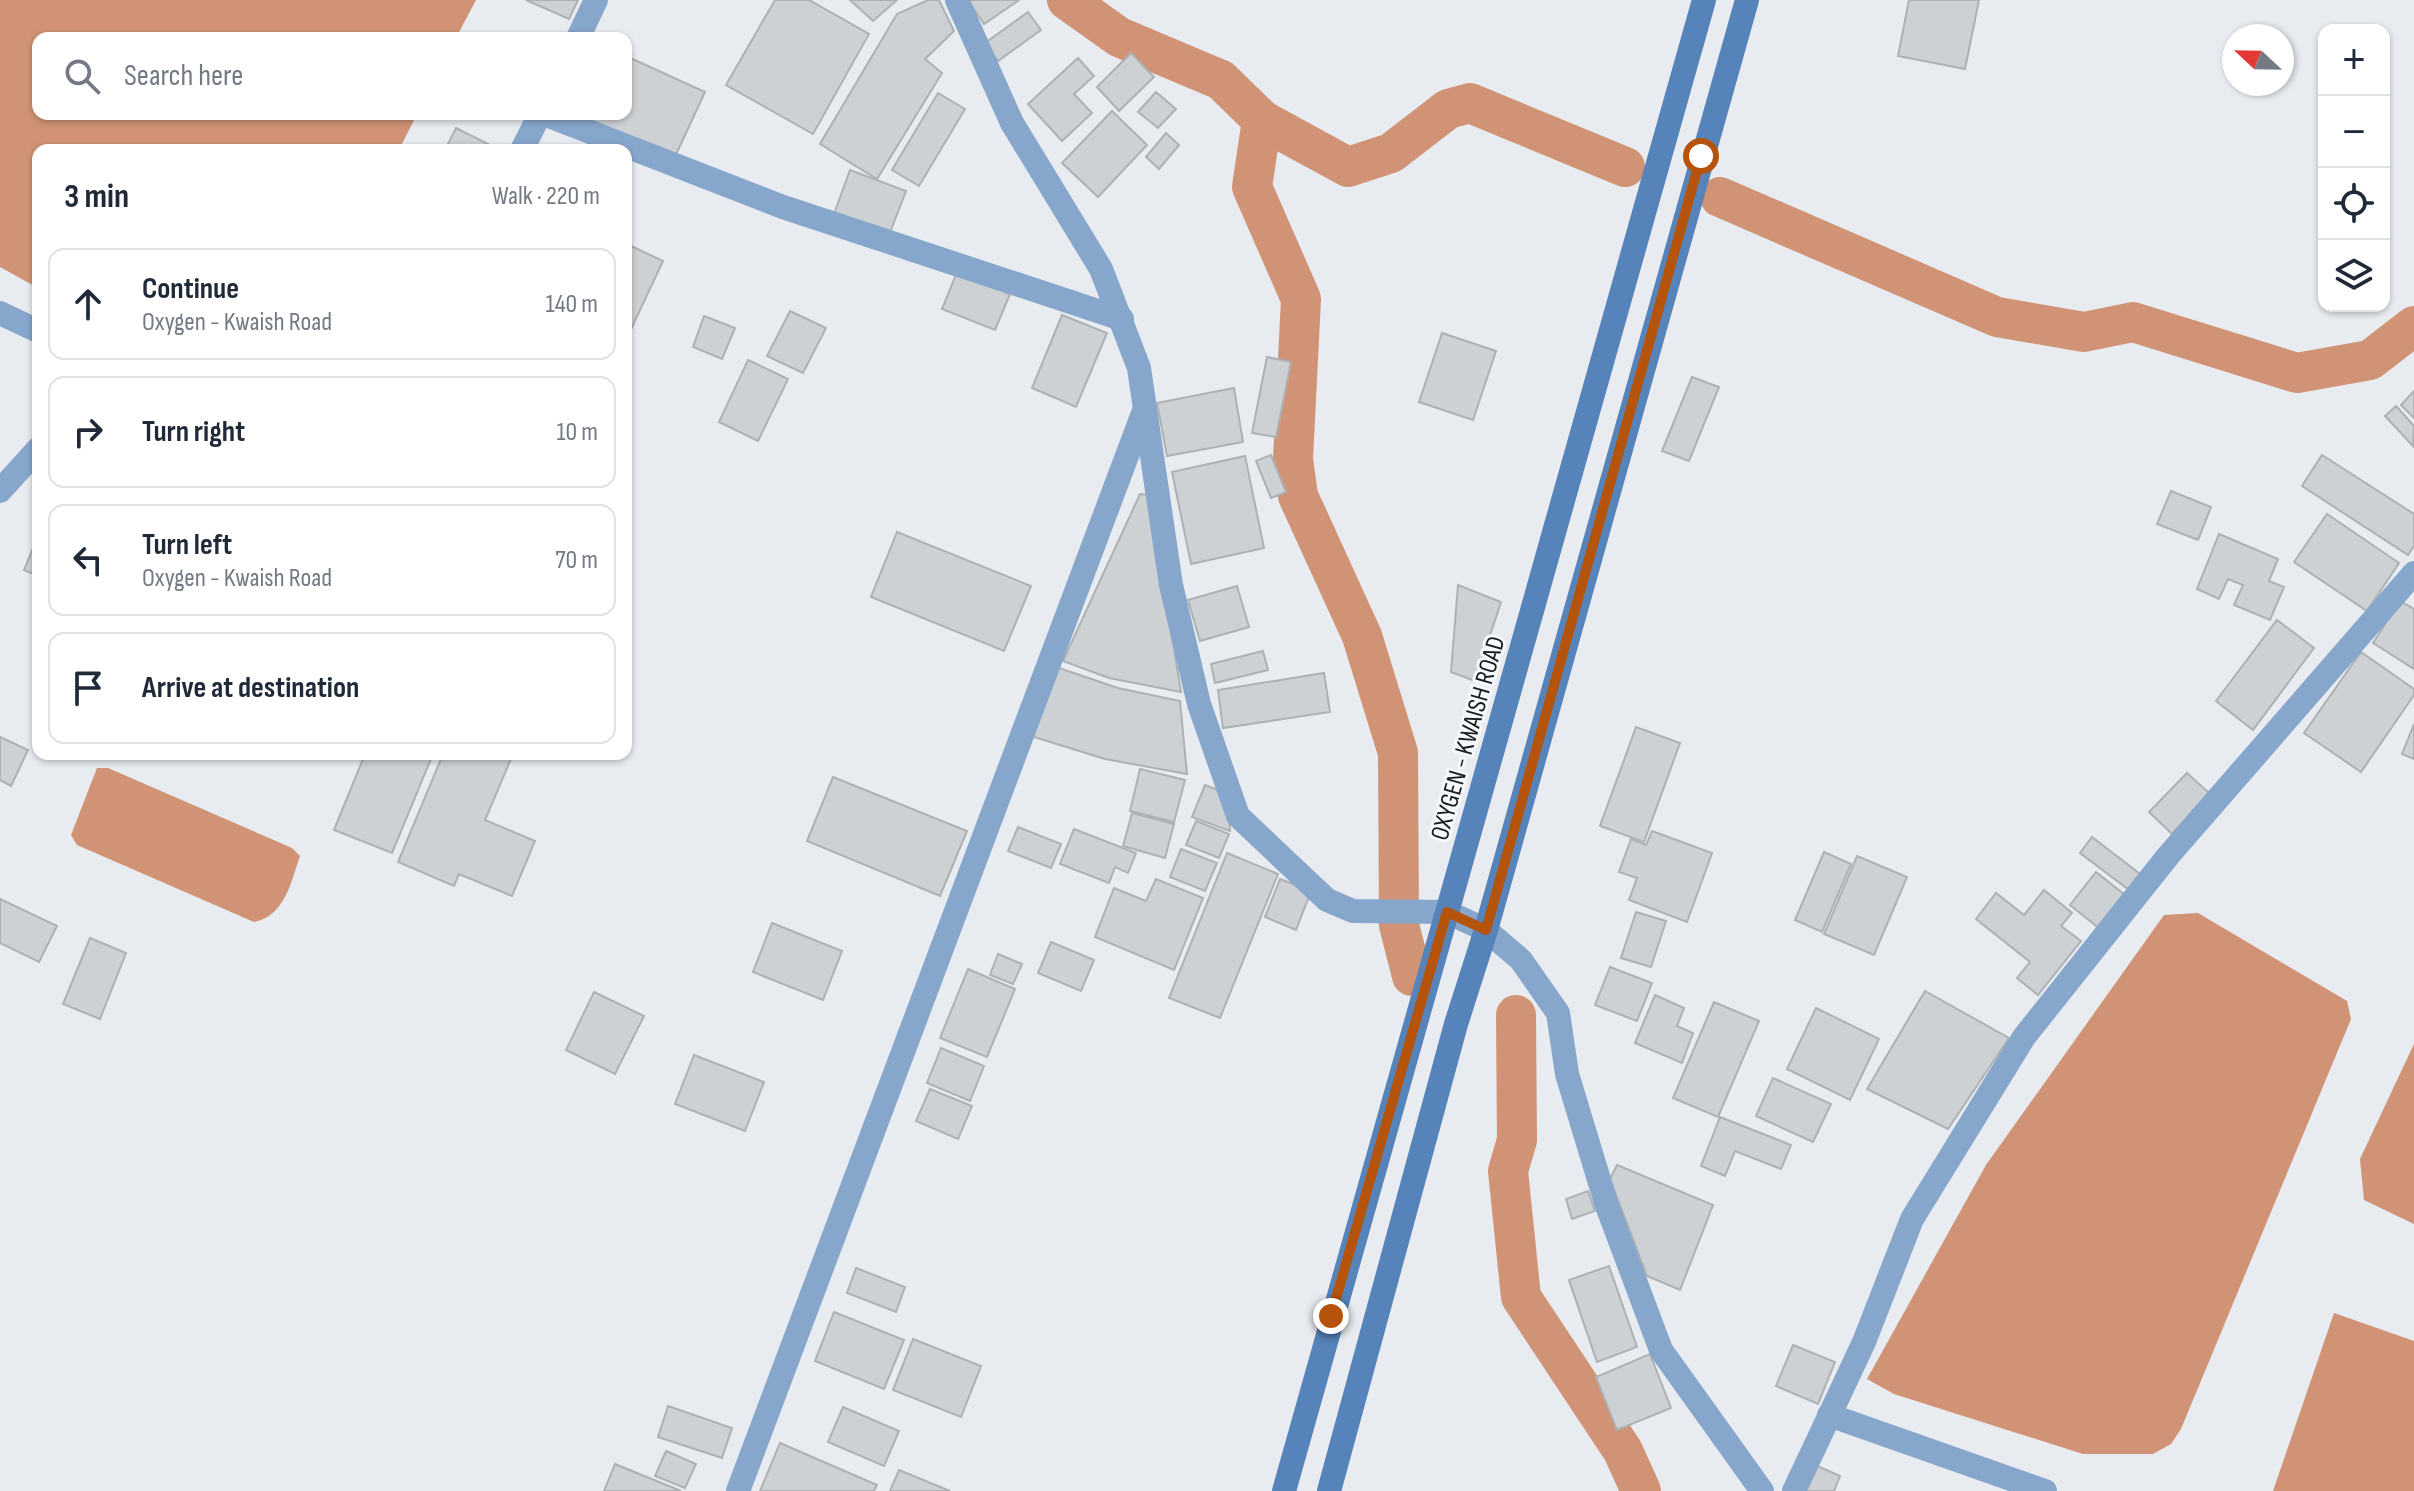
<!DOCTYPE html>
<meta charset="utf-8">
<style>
body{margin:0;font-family:"Sofia Sans Condensed",sans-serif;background:#f6f6f7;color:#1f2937}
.controls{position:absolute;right:24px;top:24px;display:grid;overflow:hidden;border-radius:16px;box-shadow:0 2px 6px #0004}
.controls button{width:72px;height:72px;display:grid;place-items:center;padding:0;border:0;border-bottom:2px solid #e0e1e3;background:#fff;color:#1f2937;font:40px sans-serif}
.compass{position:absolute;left:2222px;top:24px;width:72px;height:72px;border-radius:50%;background:#fff;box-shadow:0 2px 6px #0004;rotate:292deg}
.stop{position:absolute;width:24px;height:24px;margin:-18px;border:6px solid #b45309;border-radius:50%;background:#fff}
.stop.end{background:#b45309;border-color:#fff;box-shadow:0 2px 8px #0008}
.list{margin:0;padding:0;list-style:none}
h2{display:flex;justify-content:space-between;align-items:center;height:104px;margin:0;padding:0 32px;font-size:34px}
h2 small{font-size:26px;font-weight:400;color:#747a83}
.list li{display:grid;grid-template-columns:52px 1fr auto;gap:24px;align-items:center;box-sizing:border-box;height:112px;margin:0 16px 16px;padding:0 16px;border:2px solid #e0e1e3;border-radius:16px}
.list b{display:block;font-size:30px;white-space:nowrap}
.list p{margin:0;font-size:26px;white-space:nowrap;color:#747a83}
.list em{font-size:26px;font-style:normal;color:#747a83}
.icon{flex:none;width:44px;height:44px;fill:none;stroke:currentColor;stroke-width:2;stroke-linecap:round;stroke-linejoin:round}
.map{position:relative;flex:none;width:2414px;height:1491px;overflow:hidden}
.search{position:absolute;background:#fff;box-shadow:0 2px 6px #0004;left:32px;top:32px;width:600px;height:88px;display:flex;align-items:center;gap:20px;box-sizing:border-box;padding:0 28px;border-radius:16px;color:#747a83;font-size:30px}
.panel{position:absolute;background:#fff;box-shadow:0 2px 6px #0004;left:32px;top:144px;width:600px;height:616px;border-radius:16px}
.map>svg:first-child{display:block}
</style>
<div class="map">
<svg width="2414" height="1491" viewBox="0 0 2414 1491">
<rect width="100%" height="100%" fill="#e8ebef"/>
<!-- water -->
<g fill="#d09375">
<path d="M 0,0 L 476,0 L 456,38 L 38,38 L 38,114 L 417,114 L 399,150 L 38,150 L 38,288 L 0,267 Z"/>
<path d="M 97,768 L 108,768 L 292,848 L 300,856 C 291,882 285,916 254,922 L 77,845 L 71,835 Z"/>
<path d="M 2198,913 L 2347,1001 L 2351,1019 L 2181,1429 L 2171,1444 L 2153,1454 L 2083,1454 L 1894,1394 L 1867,1379 L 1986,1165 L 2164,915 Z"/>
<path d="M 2414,1044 L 2414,1224 L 2364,1200 L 2360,1159 Z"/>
<path d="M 2334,1313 L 2414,1341 L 2414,1491 L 2273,1491 Z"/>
</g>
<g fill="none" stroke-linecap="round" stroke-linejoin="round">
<!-- canal -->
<g stroke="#d09375" stroke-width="40">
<path d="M 1067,0 L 1119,37 L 1221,80 L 1262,120 L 1252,187 L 1301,299 L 1293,459 L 1298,496 L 1362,636 L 1398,753 L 1399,925 L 1412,976"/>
<path d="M 1262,120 L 1348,167 L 1391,153 L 1448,109 L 1470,103 L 1625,167"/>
<path d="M 1720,197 L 1997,317 L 2084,332 L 2133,322 L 2297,373 L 2370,360 L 2414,326"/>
<path d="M 1516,1015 L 1517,1140 L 1508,1171 L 1521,1297 L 1623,1451 L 1641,1491"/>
</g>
</g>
<!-- building -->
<g fill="#ced1d4" stroke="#aeb1b4" stroke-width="2">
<path d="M 526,0 L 578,0 L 569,19 Z"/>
<path d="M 775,0 L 809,0 L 869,34 L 813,134 L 726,85 Z"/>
<path d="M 850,0 L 897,0 L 873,21 Z"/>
<path d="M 928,0 L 939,0 L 954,31 L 925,59 L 942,73 L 877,179 L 820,144 L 897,14 Z"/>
<path d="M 968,0 L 1019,0 L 984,24 Z"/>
<path d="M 1909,0 L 1979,0 L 1965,69 L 1898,56 Z"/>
<path d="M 1028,12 L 1041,30 L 998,61 L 985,43 Z"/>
<path d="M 1131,53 L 1154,77 L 1119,111 L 1097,87 Z"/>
<path d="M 626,56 L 705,92 L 674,159 L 575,114 L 626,114 Z"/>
<path d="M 1078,58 L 1094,76 L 1074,94 L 1092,113 L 1062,141 L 1028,104 Z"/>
<path d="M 1156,92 L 1176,109 L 1158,128 L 1138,112 Z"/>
<path d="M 938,93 L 965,109 L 919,186 L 892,170 Z"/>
<path d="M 1112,111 L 1147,145 L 1098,197 L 1062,163 Z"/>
<path d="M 456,128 L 500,150 L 445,150 Z"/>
<path d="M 1166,133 L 1179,145 L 1159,169 L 1146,157 Z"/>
<path d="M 850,170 L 906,191 L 889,235 L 834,214 Z"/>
<path d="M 631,246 L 663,261 L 626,340 L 626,257 Z"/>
<path d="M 957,272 L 1010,294 L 995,330 L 942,309 Z"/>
<path d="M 790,311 L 826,328 L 803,373 L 767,356 Z"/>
<path d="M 1062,315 L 1107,333 L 1076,407 L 1032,388 Z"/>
<path d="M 704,316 L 735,328 L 722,359 L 693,347 Z"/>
<path d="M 1442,333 L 1496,351 L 1473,420 L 1419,402 Z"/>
<path d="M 1267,357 L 1291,362 L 1276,437 L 1252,433 Z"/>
<path d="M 748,360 L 788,379 L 758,441 L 719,422 Z"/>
<path d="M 1692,377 L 1719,387 L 1689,461 L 1662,451 Z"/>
<path d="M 1234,388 L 1243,442 L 1167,456 L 1157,403 Z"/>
<path d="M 2414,391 L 2414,418 L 2401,405 Z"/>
<path d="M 2396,406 L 2414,426 L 2413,446 L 2385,416 Z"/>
<path d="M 1271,455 L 1286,492 L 1271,498 L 1256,461 Z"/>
<path d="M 2322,455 L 2414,514 L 2414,546 L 2408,555 L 2302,486 Z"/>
<path d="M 1245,456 L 1264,548 L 1191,564 L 1172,472 Z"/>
<path d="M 2171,491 L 2211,507 L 2198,540 L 2157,524 Z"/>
<path d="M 1140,494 L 1149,495 L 1181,692 L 1109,678 L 1063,661 Z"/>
<path d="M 2327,514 L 2399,563 L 2367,611 L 2294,562 Z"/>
<path d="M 897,532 L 1031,586 L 1004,651 L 871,597 Z"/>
<path d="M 2219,534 L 2278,559 L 2269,581 L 2284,587 L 2270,620 L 2234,605 L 2243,585 L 2228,579 L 2219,599 L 2197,589 Z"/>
<path d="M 38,536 L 38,576 L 24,570 Z"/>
<path d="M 1458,585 L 1501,602 L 1475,681 L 1451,672 Z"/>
<path d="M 1237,586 L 1249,627 L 1200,641 L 1188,600 Z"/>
<path d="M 2400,601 L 2414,609 L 2414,669 L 2373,643 Z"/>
<path d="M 2277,620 L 2314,648 L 2253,730 L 2216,701 Z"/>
<path d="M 1263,651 L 1268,670 L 1215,683 L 1211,664 Z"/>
<path d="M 2361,652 L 2414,689 L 2414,695 L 2361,772 L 2304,733 Z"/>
<path d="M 1056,667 L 1118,688 L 1180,701 L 1187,774 L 1105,759 L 1031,736 Z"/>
<path d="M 1324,673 L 1330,712 L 1223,728 L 1218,690 Z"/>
<path d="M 2414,724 L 2414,759 L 2402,754 Z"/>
<path d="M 1636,727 L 1680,743 L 1644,842 L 1600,826 Z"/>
<path d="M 0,737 L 28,750 L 11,786 L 0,780 Z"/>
<path d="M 365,754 L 433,754 L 392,853 L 334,830 Z"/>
<path d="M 443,754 L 513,754 L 485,820 L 535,841 L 512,896 L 459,874 L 454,886 L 398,862 Z"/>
<path d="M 1140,769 L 1185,780 L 1174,822 L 1130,811 Z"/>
<path d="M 2187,773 L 2209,793 L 2172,834 L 2149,812 Z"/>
<path d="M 833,777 L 967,831 L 940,896 L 807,841 Z"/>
<path d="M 1205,785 L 1228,794 L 1230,831 L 1192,817 Z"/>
<path d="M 1132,813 L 1174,824 L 1165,858 L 1123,846 Z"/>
<path d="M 1196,821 L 1229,834 L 1219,858 L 1186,845 Z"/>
<path d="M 1018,827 L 1061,844 L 1051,868 L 1008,851 Z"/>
<path d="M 1074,829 L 1136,853 L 1128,873 L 1115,867 L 1109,883 L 1060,864 Z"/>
<path d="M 1652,831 L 1712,853 L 1687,922 L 1629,900 L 1637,878 L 1619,872 L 1631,839 L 1646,845 Z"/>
<path d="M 2092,837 L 2144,877 L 2132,892 L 2080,853 Z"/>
<path d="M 1181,849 L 1217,863 L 1205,891 L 1170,877 Z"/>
<path d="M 1824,852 L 1851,864 L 1822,932 L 1795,920 Z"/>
<path d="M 1227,853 L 1278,874 L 1220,1018 L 1169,998 Z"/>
<path d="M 1857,856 L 1907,877 L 1874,955 L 1824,934 Z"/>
<path d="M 2096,872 L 2125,895 L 2099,928 L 2070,905 Z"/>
<path d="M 1156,879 L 1203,898 L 1174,970 L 1095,937 L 1114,888 L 1146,901 Z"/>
<path d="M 1280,879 L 1311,891 L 1296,930 L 1265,917 Z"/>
<path d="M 2044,890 L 2072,913 L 2061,926 L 2081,941 L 2038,995 L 2017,978 L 2030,962 L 1976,919 L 1996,893 L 2024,915 Z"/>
<path d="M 0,899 L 57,926 L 39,962 L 0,943 Z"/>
<path d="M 1636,912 L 1666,921 L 1651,967 L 1621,958 Z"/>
<path d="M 772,923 L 842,951 L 823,1000 L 753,972 Z"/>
<path d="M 90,938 L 126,953 L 100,1019 L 63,1004 Z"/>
<path d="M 1051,942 L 1094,960 L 1081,991 L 1038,973 Z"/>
<path d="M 998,954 L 1022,964 L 1013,984 L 990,975 Z"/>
<path d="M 1610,967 L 1652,983 L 1637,1021 L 1595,1005 Z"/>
<path d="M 968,969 L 1015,989 L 987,1057 L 940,1038 Z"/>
<path d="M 1925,991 L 2009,1038 L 1948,1129 L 1867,1089 Z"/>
<path d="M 594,992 L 644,1016 L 615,1074 L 566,1050 Z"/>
<path d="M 1655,995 L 1684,1008 L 1677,1026 L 1693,1033 L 1682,1063 L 1635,1043 Z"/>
<path d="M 1714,1002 L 1759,1021 L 1718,1117 L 1673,1098 Z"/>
<path d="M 1816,1008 L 1879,1039 L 1850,1100 L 1787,1069 Z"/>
<path d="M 941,1048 L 984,1066 L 970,1101 L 927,1083 Z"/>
<path d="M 694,1055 L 764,1082 L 745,1131 L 675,1104 Z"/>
<path d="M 1773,1078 L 1831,1104 L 1813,1142 L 1756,1116 Z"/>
<path d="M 930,1089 L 972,1106 L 958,1139 L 916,1121 Z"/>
<path d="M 1720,1117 L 1791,1145 L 1781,1169 L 1735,1151 L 1725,1176 L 1701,1166 Z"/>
<path d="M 1617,1165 L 1713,1205 L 1680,1290 L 1647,1276 L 1610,1179 Z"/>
<path d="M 1588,1191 L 1595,1211 L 1572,1219 L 1566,1199 Z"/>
<path d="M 1609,1266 L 1637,1347 L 1597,1362 L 1569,1280 Z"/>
<path d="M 856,1268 L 905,1287 L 896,1312 L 847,1293 Z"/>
<path d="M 834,1312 L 904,1340 L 884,1389 L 815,1361 Z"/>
<path d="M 913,1339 L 981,1366 L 961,1417 L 893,1390 Z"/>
<path d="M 1793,1345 L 1835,1362 L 1818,1404 L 1776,1386 Z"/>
<path d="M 1650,1354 L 1671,1408 L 1617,1430 L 1596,1377 Z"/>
<path d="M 668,1406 L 732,1428 L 722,1458 L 658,1437 Z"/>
<path d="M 843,1407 L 899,1431 L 884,1466 L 828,1442 Z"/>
<path d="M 780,1443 L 877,1485 L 874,1491 L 760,1491 Z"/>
<path d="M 666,1451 L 696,1464 L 685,1488 L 655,1476 Z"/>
<path d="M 615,1464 L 681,1491 L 604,1491 Z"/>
<path d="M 1815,1465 L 1840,1476 L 1834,1491 L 1804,1491 Z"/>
<path d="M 899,1470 L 950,1491 L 890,1491 Z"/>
</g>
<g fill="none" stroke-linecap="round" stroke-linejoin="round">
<!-- street -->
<g stroke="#87a6cc" stroke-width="24">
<path d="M 957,0 L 1012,123 L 1101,269 L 1139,368 L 1171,585 L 1199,704 L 1238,816 L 1327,900 L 1353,911 L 1447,912 L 1486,930 L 1521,960 L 1558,1013 L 1567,1074 L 1607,1206 L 1661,1350 L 1762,1491"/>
<path d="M 578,38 L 596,0"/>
<path d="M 544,114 L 783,207 L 1122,319"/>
<path d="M 522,150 L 540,114"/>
<path d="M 0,313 L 38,331"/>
<path d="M 0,491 L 38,449"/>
<path d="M 1829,1415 L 2045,1491"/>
<path d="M 738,1491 L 1145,408"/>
<path d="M 1794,1491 L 1864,1342 L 1912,1219 L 2024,1037 L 2168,856 L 2414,573"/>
</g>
<!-- secondary -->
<g stroke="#5583ba" stroke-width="24">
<path d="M 1284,1491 L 1704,0"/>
<path d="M 1329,1491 L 1456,1024 L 1486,930 L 1747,0"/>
</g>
</g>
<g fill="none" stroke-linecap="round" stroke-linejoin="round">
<!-- route -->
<path stroke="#b45309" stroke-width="10" d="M 1331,1316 L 1447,912 L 1486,930 L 1701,156"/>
</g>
<g text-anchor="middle" stroke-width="6" stroke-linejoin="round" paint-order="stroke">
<!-- street labels -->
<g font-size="26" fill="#18191a" stroke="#f5f9fc">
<text transform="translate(1467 738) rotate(-74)" y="9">OXYGEN - KWAISH ROAD</text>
</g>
</g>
</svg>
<div class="controls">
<button>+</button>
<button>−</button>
<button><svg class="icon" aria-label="locate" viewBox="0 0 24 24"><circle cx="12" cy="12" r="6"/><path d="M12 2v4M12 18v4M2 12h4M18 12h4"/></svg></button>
<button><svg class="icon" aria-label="layers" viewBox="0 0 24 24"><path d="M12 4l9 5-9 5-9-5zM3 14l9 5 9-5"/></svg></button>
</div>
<svg class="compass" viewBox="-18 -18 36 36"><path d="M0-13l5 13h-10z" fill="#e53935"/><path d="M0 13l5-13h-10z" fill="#747a83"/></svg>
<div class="stop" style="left:1701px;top:156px"></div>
<div class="stop end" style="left:1331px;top:1316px"></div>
<div class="search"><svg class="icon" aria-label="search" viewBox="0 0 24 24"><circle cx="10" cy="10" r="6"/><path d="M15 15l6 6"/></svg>Search here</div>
<section class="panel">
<h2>3 min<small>Walk · 220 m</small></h2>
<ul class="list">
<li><svg class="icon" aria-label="ahead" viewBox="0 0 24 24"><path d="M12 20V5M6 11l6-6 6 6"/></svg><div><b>Continue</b><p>Oxygen - Kwaish Road</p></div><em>140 m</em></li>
<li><svg class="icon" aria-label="right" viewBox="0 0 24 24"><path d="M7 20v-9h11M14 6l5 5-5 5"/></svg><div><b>Turn right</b></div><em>10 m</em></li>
<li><svg class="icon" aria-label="left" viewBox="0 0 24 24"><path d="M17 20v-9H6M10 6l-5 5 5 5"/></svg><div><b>Turn left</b><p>Oxygen - Kwaish Road</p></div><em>70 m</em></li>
<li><svg class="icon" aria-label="arrive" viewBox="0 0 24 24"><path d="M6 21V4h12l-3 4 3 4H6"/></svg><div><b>Arrive at destination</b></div></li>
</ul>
</section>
</div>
